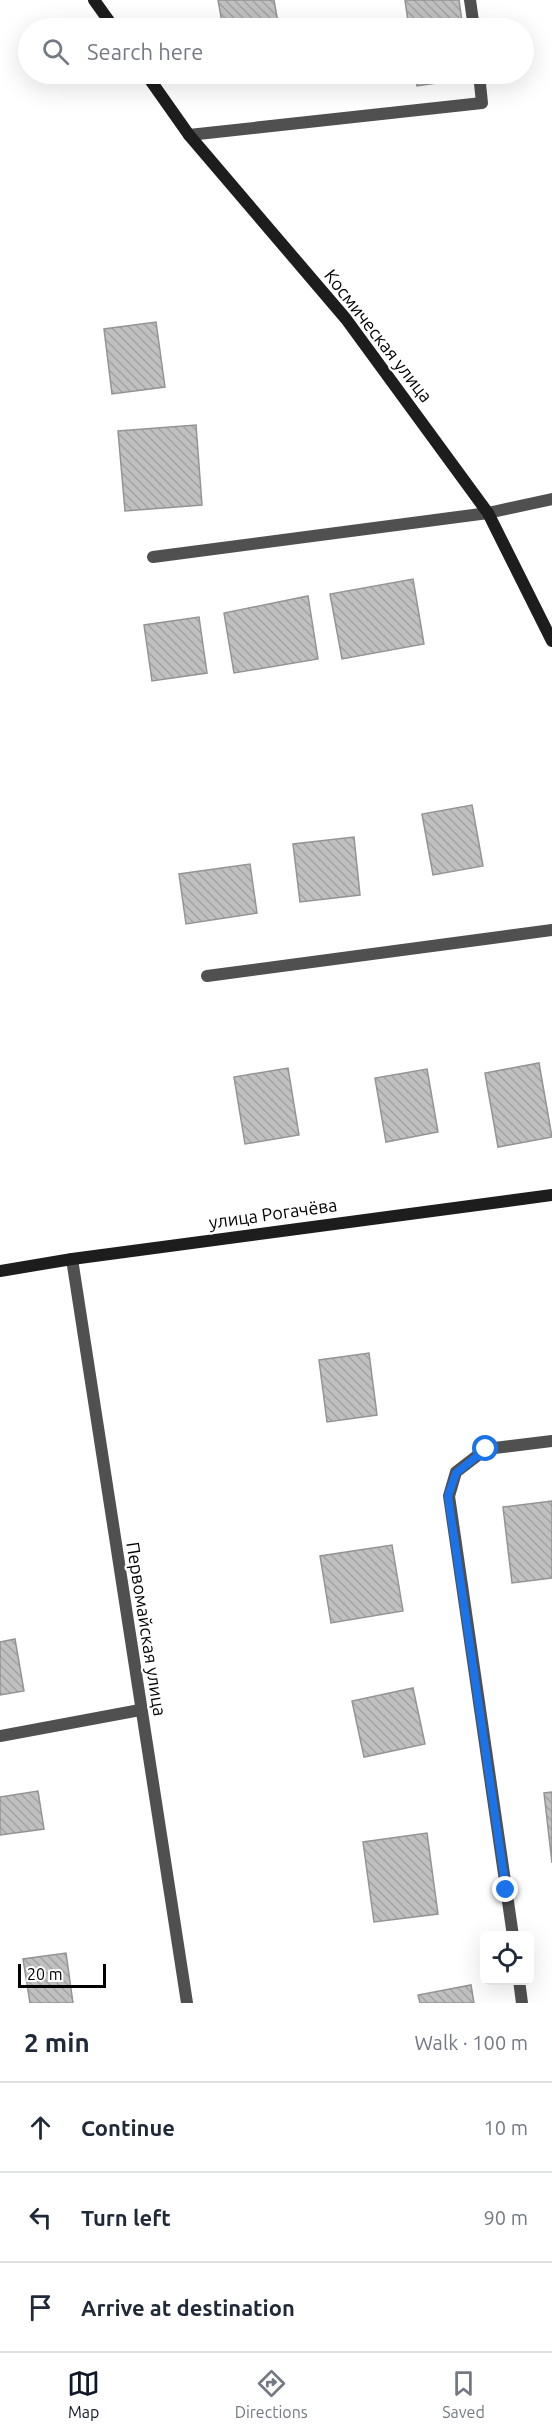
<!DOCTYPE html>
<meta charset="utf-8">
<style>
body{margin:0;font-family:Ubuntu,sans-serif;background:#f2f2f3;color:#1f2937}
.controls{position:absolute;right:18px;bottom:18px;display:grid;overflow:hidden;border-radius:9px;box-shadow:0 6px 24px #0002}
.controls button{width:54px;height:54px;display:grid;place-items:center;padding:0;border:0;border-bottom:2px solid #e0e1e3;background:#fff;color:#1f2937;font:30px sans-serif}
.scale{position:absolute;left:18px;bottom:15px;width:88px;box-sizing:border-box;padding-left:6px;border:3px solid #000;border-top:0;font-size:16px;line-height:21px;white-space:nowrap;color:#000;-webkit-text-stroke:4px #fff;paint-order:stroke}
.stop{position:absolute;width:18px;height:18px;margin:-14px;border:4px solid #1a73e8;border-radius:50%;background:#fff}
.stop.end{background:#1a73e8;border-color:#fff;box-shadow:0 2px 6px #0008}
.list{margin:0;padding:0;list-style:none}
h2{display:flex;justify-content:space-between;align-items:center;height:78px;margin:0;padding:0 24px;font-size:26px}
h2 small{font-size:20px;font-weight:400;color:#747a83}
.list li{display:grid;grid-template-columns:39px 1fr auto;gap:18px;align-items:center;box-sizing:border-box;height:90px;padding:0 24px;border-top:2px solid #e0e1e3}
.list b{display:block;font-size:22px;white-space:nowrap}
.list em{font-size:20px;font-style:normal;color:#747a83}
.icon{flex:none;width:33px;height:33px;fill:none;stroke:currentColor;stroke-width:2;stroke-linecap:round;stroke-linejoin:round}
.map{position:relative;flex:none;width:552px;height:2003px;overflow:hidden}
.search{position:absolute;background:#fff;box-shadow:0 6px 24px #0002;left:18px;right:18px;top:18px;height:66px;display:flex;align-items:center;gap:15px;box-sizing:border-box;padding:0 21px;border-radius:33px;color:#747a83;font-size:22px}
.sheet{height:348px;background:#fff}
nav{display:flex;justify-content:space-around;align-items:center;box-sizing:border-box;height:84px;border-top:2px solid #e0e1e3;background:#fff;font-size:16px;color:#747a83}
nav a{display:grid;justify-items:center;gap:3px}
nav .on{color:#111827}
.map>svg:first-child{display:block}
</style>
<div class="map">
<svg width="552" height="2003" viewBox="0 0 552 2003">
<defs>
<pattern id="building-back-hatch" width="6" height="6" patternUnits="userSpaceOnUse" patternTransform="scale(1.5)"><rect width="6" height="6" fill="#c0c0c0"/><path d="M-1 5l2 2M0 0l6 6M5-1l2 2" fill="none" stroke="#a3a3a3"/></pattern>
</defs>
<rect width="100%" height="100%" fill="#fff"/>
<!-- building -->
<g fill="url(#building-back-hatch)" stroke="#949494" stroke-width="1.5">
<path d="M 218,0 L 274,0 L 279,28 L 223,28 Z"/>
<path d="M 405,0 L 459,0 L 463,28 L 409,28 Z"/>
<path d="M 416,74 L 470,74 L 470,78 L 417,86 Z"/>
<path d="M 156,322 L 165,387 L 112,394 L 104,329 Z"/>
<path d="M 196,425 L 202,505 L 125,511 L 118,431 Z"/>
<path d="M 413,579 L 424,644 L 342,659 L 330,594 Z"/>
<path d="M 308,596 L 318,659 L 234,673 L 224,613 Z"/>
<path d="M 199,617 L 207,673 L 152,681 L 144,625 Z"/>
<path d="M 472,805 L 483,866 L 433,875 L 422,814 Z"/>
<path d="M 354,837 L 360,895 L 300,902 L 293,844 Z"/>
<path d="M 250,864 L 257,913 L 186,924 L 179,874 Z"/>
<path d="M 539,1063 L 552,1137 L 498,1147 L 485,1073 Z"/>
<path d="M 288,1068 L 299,1135 L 245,1144 L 234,1077 Z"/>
<path d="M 427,1069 L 438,1132 L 386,1142 L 375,1078 Z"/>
<path d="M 369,1353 L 377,1415 L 327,1422 L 319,1360 Z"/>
<path d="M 552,1501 L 552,1578 L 512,1583 L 503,1507 Z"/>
<path d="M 392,1545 L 403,1611 L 331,1623 L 320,1556 Z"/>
<path d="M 15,1639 L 24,1691 L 0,1695 L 0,1642 Z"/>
<path d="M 413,1688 L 425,1744 L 364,1757 L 352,1701 Z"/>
<path d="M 38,1791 L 44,1829 L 0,1835 L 0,1797 Z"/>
<path d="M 552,1792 L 552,1863 L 544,1793 Z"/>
<path d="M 427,1833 L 438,1914 L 374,1922 L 363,1842 Z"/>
<path d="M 66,1953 L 73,2003 L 30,2003 L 23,1959 Z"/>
<path d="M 471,1985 L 474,2003 L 420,2003 L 418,1995 Z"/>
</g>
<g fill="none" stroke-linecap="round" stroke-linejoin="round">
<!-- lane -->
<g stroke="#505050" stroke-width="12">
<path d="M 470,0 L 474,28"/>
<path d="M 189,135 L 482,103 L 479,74"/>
<path d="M 153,557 L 488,513 L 552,499"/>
<path d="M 207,976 L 552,930"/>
<path d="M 72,1259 L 187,2003"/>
<path d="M 513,1936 L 449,1496 L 456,1472 L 486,1449 L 552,1441"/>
<path d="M 519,1980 L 522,2003"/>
</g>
<!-- street -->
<path stroke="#505050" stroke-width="12" d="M 0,1736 L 140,1710"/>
<!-- secondary -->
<g stroke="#1d1d1d" stroke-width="12">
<path d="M 94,0 L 114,28"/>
<path d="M 146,74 L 189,135 L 346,319 L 488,513 L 552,641"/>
<path d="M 0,1271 L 72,1259 L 552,1195"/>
</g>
</g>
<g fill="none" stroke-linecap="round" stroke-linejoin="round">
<!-- route -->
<path stroke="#1a73e8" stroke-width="8" d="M 486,1449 L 456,1473 L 448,1496 L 506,1890"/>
</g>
<g text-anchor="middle" stroke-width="4.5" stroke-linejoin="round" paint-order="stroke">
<!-- street labels -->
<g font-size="18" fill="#000" stroke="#fff">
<text transform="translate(378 336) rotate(52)" y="6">Космическая улица</text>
<text transform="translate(273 1214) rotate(-8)" y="6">улица Рогачёва</text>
<text transform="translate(146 1629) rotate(81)" y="6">Первомайская улица</text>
</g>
</g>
</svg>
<div class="controls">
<button><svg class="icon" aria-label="locate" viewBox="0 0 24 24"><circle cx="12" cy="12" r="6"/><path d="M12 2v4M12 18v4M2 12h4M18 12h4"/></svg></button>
</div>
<div class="scale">20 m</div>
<div class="stop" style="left:486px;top:1449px"></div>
<div class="stop end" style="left:506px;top:1890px"></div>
<div class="search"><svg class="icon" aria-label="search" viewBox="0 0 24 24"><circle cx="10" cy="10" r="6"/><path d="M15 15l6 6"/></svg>Search here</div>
</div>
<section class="sheet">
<h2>2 min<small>Walk · 100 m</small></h2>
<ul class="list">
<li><svg class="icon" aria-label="ahead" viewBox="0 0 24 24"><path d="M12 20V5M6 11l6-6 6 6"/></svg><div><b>Continue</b></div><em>10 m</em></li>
<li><svg class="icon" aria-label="left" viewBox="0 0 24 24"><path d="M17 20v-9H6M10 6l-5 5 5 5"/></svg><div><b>Turn left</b></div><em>90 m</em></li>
<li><svg class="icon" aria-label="arrive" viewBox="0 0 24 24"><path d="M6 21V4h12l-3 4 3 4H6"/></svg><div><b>Arrive at destination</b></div></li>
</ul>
</section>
<nav>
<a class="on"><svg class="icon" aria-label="map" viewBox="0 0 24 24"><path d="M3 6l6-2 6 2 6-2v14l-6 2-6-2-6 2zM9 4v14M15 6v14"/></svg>Map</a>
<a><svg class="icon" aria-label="directions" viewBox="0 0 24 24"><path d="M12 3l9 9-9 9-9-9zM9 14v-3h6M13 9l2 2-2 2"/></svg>Directions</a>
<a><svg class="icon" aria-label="saved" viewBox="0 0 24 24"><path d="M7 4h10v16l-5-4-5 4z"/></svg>Saved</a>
</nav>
